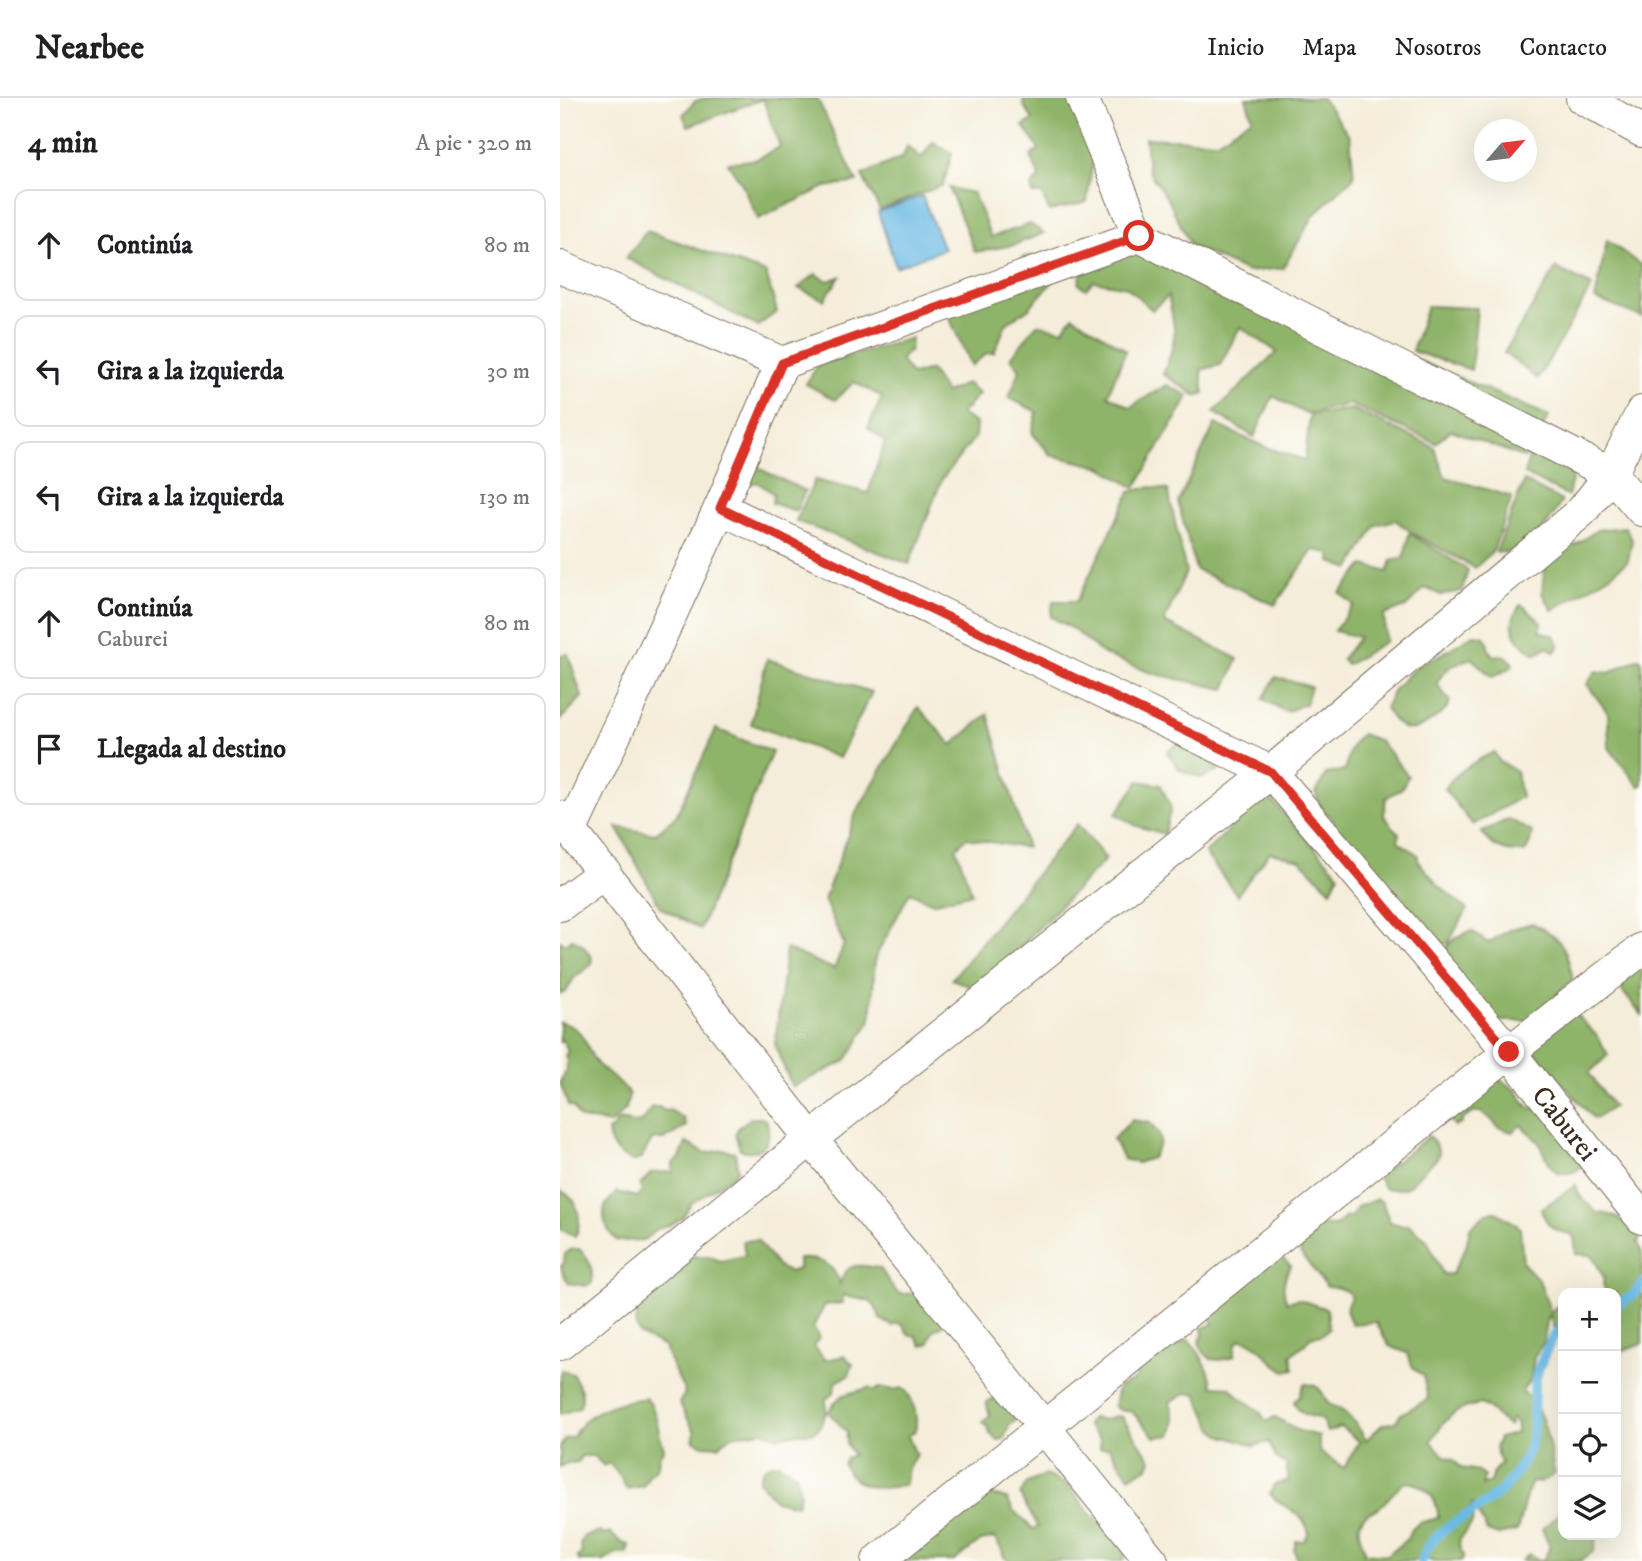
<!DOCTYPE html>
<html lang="es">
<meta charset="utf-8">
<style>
body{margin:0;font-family:"IM FELL DW Pica",serif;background:#f6f6f6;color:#202124}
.controls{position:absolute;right:21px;bottom:21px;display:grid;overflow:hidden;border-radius:14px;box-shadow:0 7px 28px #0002}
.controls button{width:63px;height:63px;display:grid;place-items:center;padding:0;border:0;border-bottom:2px solid #e0e0e0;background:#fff;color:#202124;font:35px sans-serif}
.compass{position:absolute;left:914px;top:21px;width:63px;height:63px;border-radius:50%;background:#fff;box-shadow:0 7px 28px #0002;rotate:62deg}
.stop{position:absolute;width:21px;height:21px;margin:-16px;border:5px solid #d93025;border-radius:50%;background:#fff}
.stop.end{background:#d93025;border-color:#fff;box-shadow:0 2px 7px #0008}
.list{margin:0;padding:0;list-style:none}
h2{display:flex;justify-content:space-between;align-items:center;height:91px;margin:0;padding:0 28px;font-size:30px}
h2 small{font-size:23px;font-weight:400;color:#757577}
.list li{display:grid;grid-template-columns:46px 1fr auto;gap:21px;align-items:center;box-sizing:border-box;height:112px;margin:0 14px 14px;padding:0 14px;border:2px solid #e0e0e0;border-radius:14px}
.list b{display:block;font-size:26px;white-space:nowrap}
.list p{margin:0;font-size:23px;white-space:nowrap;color:#757577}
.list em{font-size:23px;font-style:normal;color:#757577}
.icon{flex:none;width:38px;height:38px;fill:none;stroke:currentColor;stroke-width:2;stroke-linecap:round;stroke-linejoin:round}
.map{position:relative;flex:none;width:1082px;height:1463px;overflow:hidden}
header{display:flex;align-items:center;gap:42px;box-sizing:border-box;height:98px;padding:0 35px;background:#fff;border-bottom:2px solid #e0e0e0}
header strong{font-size:33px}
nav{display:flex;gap:38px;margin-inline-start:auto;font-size:24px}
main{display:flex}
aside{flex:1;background:#fff}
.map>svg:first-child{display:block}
</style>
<header>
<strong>Nearbee</strong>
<nav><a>Inicio</a><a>Mapa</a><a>Nosotros</a><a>Contacto</a></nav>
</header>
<main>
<aside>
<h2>4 min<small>A pie · 320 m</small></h2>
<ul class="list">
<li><svg class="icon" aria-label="ahead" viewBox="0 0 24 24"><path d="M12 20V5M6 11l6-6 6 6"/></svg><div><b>Continúa</b></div><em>80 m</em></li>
<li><svg class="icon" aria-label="left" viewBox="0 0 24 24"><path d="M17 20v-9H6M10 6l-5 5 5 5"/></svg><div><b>Gira a la izquierda</b></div><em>30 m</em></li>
<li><svg class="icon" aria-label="left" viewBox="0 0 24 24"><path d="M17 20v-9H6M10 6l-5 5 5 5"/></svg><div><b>Gira a la izquierda</b></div><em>130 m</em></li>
<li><svg class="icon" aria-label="ahead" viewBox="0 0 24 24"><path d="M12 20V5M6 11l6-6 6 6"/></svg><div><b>Continúa</b><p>Caburei</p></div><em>80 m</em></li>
<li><svg class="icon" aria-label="arrive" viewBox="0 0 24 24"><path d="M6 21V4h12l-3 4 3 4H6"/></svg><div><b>Llegada al destino</b></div></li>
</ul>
</aside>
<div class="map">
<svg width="1082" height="1463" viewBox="0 0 1082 1463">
<rect width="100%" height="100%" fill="#fdfcf7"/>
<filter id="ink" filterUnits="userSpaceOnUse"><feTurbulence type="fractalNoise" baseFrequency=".0143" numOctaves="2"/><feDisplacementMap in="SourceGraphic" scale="14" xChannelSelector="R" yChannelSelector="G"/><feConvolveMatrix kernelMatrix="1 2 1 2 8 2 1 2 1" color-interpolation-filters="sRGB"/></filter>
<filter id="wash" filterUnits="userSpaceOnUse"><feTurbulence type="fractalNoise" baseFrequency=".00686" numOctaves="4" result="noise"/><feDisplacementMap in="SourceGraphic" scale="28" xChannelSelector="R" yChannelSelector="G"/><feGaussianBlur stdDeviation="1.57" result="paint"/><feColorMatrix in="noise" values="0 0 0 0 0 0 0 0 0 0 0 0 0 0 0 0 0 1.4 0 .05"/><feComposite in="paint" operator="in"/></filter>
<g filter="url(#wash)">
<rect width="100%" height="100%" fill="#f4edd9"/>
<!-- forest -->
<g fill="#8eb469" stroke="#646f44" stroke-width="2" fill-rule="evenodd">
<path d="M 145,0 L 257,0 L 297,84 L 265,89 L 198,121 L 182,86 L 168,65 L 197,61 L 220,49 L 203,1 L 128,28 L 123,17 L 135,3 Z"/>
<path d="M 464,0 L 523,0 L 535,45 L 527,104 L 489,113 L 482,96 L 473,96 L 471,89 L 479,79 L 471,58 L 479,51 L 463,28 L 473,22 L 463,6 Z"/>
<path d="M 686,0 L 762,0 L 790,38 L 794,79 L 754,117 L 723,170 L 687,174 L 631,148 L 610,105 L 588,72 L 585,40 L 657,43 L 692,20 Z"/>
<path d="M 373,44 L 392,55 L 383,87 L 320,112 L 302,77 L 343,59 L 347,48 L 361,60 Z"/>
<path d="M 389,90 L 413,95 L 431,139 L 470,126 L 484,135 L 454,147 L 415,154 Z"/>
<path d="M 87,133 L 206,175 L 217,214 L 197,228 L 66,160 Z"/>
<path d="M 557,134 L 989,318 L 980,334 L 1019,352 L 1008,398 L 964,376 L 974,344 L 965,360 L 891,332 L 876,345 L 789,306 L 746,316 L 713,298 L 694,339 L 654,314 L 717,254 L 680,229 L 660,267 L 641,272 L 644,295 L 637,298 L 603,276 C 618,241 616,233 608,198 L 592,212 L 567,189 L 533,183 L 526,191 L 519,186 L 527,150 Z"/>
<path d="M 1047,142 L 1082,168 L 1082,219 L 1035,201 Z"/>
<path d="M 485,157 L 498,178 L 468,211 L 446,226 L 434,255 L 427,255 L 411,268 L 385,210 L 457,168 L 463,159 Z"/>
<path d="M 996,170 L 1032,188 L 978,281 L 944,255 Z"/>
<path d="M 256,176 L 268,183 L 280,179 L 264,202 L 238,190 Z"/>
<path d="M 867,208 L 917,210 L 911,272 L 852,253 Z"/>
<path d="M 513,218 L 566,252 L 548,297 L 570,309 L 607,287 L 629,298 L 575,390 L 541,369 L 491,357 L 472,335 L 477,314 L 449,300 L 460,272 L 451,260 L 477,226 L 502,232 Z"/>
<path d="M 351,240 L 350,252 L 340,262 L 352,277 L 370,272 L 386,295 L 407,285 L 419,296 L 401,316 L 416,325 L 415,339 L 382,381 L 349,466 L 236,423 L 255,382 L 308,395 L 325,343 L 308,330 L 322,299 L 294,284 L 275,302 L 246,286 L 258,267 Z"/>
<path d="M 792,311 L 874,349 L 885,379 L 952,399 L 933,453 L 915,470 L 857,438 L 835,422 L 816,427 L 790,471 L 771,464 L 770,455 L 753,452 L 715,507 L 636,472 L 618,404 L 655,326 L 705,349 L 745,362 L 750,317 Z"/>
<path d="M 194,368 L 245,393 L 236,413 L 212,405 L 214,396 L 197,384 L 177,390 Z"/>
<path d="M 964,383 L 1002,403 L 968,455 L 936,454 Z"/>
<path d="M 590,389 L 608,392 L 626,474 L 604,524 L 678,561 L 665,591 L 591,575 L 543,556 L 513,531 L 491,519 L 493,503 L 517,503 L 570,394 Z"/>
<path d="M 1065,429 L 1072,442 L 1068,463 L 1049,478 L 992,512 L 982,495 L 984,475 L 995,446 L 1016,447 L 1037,432 Z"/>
<path d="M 849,435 L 908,472 L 902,493 L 881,497 L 865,490 L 846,509 L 824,517 L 826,543 L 787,567 L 782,561 L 799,539 L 774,533 L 794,507 L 780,495 L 804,467 L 828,474 L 832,462 L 844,460 Z"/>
<path d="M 961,506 L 982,525 L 980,533 L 995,538 L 999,547 L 995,554 L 987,549 L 975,556 C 955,542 944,528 961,506 Z"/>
<path d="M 913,537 L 923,538 L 928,544 L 928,550 L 933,558 C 944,556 948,557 953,567 L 949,571 L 932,579 L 911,560 C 897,565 883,570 877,586 L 890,604 C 887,612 882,615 875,620 C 852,638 840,635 825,610 L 835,590 L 860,565 L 878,558 Z"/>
<path d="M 8,556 L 22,599 L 0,622 L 0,557 Z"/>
<path d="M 1079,560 L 1082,563 L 1082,687 L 1079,688 L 1049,650 L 1048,615 L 1027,586 L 1036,573 L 1049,575 Z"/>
<path d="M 207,561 L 312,594 L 279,660 L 191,626 Z"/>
<path d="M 716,579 L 751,589 L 745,606 L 726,614 L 703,601 Z"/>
<path d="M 358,609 L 392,647 L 428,616 L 467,750 L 406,740 L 396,750 L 412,795 L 373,805 L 350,794 L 315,860 L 311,922 L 286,963 L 232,989 L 215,947 L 226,851 L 274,871 L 284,846 L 264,802 L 296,715 Z"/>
<path d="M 156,631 L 212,654 L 140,831 L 100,809 L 57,729 L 95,736 L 116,718 Z"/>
<path d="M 802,636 L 820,643 L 848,678 L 842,690 L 826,700 L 824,718 L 839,736 L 838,743 L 858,757 L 858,763 L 878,787 L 907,812 L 888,845 L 869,847 L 853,827 L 844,802 L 821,787 L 780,744 L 773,722 L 758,705 L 756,694 L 766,676 L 786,672 C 787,658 790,644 802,636 Z"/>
<path d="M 620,643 L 657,664 L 658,673 L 642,680 L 620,672 L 607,654 Z"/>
<path d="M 934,654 L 940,664 L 956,673 L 961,699 L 913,727 L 884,691 C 897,673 914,664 934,654 Z"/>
<path d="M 579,683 L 601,687 L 611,710 L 604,736 L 577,728 L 556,716 Z"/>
<path d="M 706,696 L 779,776 L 771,792 L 740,762 L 710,754 L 677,797 L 645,755 Z"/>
<path d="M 949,721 L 972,734 L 970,745 L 965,754 C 948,755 931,751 922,734 Z"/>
<path d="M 517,726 L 546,761 L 418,892 L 392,881 Z"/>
<path d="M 972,825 C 1002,840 1006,848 1013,881 L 971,923 L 931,923 L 885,855 C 889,841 900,838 912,833 L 928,845 L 949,832 Z"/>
<path d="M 1082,837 L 1082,917 L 1062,893 L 1064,872 Z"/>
<path d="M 12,841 L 22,846 L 32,860 L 31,867 L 14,880 L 6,894 L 0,896 L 0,843 L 5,846 Z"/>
<path d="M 1011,911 L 1038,939 L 1048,957 L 1029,975 L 1053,1009 L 1034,1021 L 973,952 Z"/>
<path d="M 0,924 C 23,930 24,942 33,960 C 40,974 61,981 69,997 L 66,1011 L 50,1026 C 46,1026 42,1024 38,1023 C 23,1020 22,1027 14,1010 L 8,1007 L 0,984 L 6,973 L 7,962 L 5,959 L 8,952 L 2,942 L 0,944 Z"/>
<path d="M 937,980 L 956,992 L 968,1009 L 983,1012 L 1025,1063 C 1020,1071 1016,1074 1007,1075 C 990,1077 988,1059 981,1048 C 977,1040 967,1034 961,1027 L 952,1034 L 938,1029 L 930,1020 L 920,1014 L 915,1014 L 903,1021 L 901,1026 L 895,1028 L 889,1022 Z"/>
<path d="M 92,1009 L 99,1009 L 105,1013 L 110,1012 L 123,1020 L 126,1028 L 104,1042 L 93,1041 L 80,1061 L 72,1064 C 57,1054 50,1052 48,1033 L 53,1030 L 57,1023 C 65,1021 77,1027 80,1024 C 84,1021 89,1013 92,1009 Z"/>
<path d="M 191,1020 L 201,1020 L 207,1023 C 207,1028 210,1034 208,1040 C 204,1053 191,1056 180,1051 L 175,1036 L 179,1029 Z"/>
<path d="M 572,1022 L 590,1025 L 599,1037 L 600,1045 L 592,1060 L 577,1065 L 563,1061 L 553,1041 Z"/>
<path d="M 869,1038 C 887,1060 877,1059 863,1073 C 845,1091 853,1091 825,1091 L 817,1078 Z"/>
<path d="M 126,1045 L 146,1055 L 164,1052 L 175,1054 L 178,1072 L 173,1078 L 132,1105 L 122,1120 L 108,1128 L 96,1131 L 85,1142 L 57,1143 C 48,1135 40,1119 46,1107 C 48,1103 54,1098 57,1094 L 77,1099 L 82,1094 L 80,1087 L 91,1075 L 113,1074 L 113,1065 L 120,1060 Z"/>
<path d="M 1016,1087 L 1019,1097 L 1037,1115 C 1060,1116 1062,1125 1082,1134 L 1078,1144 L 1082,1156 L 1082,1245 L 1059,1254 L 1056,1257 L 1056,1195 L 1047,1195 L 1043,1187 L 1044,1180 L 1032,1157 L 1016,1156 L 1014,1140 L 1011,1136 C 994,1134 986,1127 981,1111 Z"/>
<path d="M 0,1093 C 19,1098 23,1124 15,1139 L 0,1131 Z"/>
<path d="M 817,1101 L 822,1104 L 830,1124 L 843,1128 L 848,1126 L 867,1142 L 883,1176 L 892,1176 L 906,1149 L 910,1130 L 927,1115 L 936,1114 L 953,1124 L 960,1130 L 963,1165 L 979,1182 L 991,1214 L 1003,1202 L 1003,1244 L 994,1231 L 990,1216 L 987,1224 L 984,1244 L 974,1259 L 971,1280 L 962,1293 C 986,1308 989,1352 995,1376 L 981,1384 L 972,1384 C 964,1399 962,1416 957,1433 L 938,1437 L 927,1433 L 913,1406 L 909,1411 L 914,1420 C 908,1438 891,1438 904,1459 L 901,1463 L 873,1463 L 869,1461 L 862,1463 L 738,1463 L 734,1452 L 736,1443 L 744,1443 L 749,1435 C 744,1413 723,1411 710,1396 L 714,1387 L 729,1382 L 726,1366 L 716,1360 L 709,1344 L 694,1348 C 664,1332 660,1351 644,1311 C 641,1305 638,1303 638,1296 L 626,1295 L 610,1304 C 614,1318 617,1323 611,1337 L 595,1339 L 572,1314 L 560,1312 L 554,1308 L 558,1289 L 574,1282 L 577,1277 L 574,1271 L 607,1245 L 615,1248 L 628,1242 C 637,1249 653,1277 652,1288 L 670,1289 C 680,1305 699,1306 706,1324 L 715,1319 L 739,1333 L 759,1338 L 759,1353 L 784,1370 C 790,1361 792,1353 800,1344 L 781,1329 L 767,1334 C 765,1331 765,1326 763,1323 C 758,1317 742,1322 734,1304 L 740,1297 L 744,1286 C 763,1286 761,1296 769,1306 C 770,1307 778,1310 780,1311 C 790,1318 800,1331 806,1342 L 822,1327 L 835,1324 L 841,1316 L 868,1301 L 863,1277 C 853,1273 850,1264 847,1255 L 829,1248 L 816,1224 L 792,1226 C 787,1216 783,1210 791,1200 L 788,1194 L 779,1190 L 767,1189 L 741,1156 L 738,1139 L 743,1137 L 751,1138 L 751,1133 L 755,1127 L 775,1128 L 786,1119 L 792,1119 L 797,1109 ZM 921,1306 C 933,1312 938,1321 949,1328 L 952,1320 L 957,1327 L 956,1335 L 939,1340 L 935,1350 L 941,1365 L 933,1374 L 930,1384 L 922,1388 L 924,1378 L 918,1373 L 901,1370 L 894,1362 L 884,1358 L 871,1343 C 885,1321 894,1310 921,1306 ZM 846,1384 C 865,1385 879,1402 878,1420 L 859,1425 L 850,1433 L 847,1441 L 827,1457 L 803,1455 L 805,1452 C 800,1439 793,1426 807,1416 C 812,1412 812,1415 817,1411 C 828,1403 834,1391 846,1384 Z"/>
<path d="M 197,1142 L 218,1169 L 229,1174 L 238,1171 L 238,1161 C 258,1159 274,1165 280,1186 C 287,1161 302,1168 320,1170 C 333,1187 332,1203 358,1193 L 385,1223 L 381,1229 L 373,1232 L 369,1245 L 362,1248 L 356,1238 L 348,1236 L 343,1227 L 337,1225 L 333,1228 L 320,1221 C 314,1196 301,1204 283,1197 L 283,1205 L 265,1207 L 253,1229 L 259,1240 L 254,1248 L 265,1262 L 284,1258 L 293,1266 L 289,1277 L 275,1285 L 274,1295 L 266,1301 L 266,1315 L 259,1330 L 252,1335 L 238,1335 L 218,1339 L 203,1333 L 180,1336 L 168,1340 L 159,1348 L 143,1347 L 133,1342 L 135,1334 L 119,1305 L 125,1295 C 119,1279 109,1266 105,1249 L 80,1237 L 75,1225 L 78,1219 L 70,1213 L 68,1201 L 119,1159 L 149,1158 L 160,1163 L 185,1158 L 183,1143 Z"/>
<path d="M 12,1151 L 19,1151 C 30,1160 33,1172 32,1185 L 25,1188 L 9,1185 L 3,1176 L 1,1168 L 4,1165 L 5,1156 Z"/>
<path d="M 714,1153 L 731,1168 C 723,1180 721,1191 727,1204 L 738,1201 L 767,1211 L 769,1231 L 761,1237 L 750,1239 L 745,1246 L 731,1257 L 734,1271 L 726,1273 C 708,1265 702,1245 681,1241 L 676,1246 L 674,1258 C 655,1265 646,1264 639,1244 L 643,1236 L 642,1230 L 653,1226 L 649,1212 Z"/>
<path d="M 1,1272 L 13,1276 C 19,1289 26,1296 19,1310 L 0,1316 Z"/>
<path d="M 320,1289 L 333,1292 L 343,1290 C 354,1300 358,1319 355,1333 L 348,1338 L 356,1357 L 348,1370 L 346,1386 C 320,1393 296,1392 283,1366 L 286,1360 L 293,1357 L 286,1345 L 287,1334 L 268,1314 C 283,1291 286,1298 308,1290 L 315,1293 Z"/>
<path d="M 86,1300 C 99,1315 96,1332 104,1350 L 99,1358 L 98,1369 L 89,1377 L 83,1388 L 66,1391 L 61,1380 L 49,1365 L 44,1368 L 34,1358 L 21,1358 L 18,1364 L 7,1365 L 0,1369 L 0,1349 L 5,1341 L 13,1339 C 27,1311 57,1304 86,1300 Z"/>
<path d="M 438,1300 C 448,1305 454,1312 455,1323 L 449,1328 L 444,1341 L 437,1342 L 430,1336 L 428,1329 L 423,1324 L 430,1318 L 426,1304 Z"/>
<path d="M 555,1318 L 562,1319 L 591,1362 L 588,1369 L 569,1379 L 549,1349 L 540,1350 L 540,1341 L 527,1327 L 532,1320 L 546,1322 Z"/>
<path d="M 218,1365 L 236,1376 L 240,1396 L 237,1407 L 215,1402 L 199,1383 C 201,1370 205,1367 218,1365 Z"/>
<path d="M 485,1377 L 509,1388 L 532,1418 L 565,1440 L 567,1453 L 563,1463 L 450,1463 L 444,1459 L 441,1450 L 434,1440 L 421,1443 L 394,1463 L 333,1463 L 366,1440 L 378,1442 L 382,1433 L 381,1414 L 422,1394 L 447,1401 L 453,1412 L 473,1431 L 478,1429 L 460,1397 L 467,1385 Z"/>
<path d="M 1002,1413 L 1003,1437 L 1037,1437 L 1034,1453 L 1021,1463 L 962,1463 L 969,1456 L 979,1462 L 984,1461 L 990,1449 L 982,1431 Z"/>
<path d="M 40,1434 L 45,1437 L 50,1435 L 62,1445 L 69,1447 L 67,1455 L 56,1456 L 44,1463 L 19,1463 L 17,1459 L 22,1455 L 20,1446 L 24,1438 Z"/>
</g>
<!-- water -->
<path fill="#6abae5" stroke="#527282" stroke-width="2" d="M 362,98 L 384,151 L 336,169 L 318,114 Z"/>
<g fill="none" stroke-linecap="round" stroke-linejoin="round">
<!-- stream -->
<g stroke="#6abae5" stroke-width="10">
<path d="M 1056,1207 L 1071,1199 L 1082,1186"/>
<path d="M 862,1463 C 870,1433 900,1423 923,1407 C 941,1395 956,1378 965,1359 C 977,1337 972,1314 974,1291 C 976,1274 982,1260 990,1245 C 994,1238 996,1233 1003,1230"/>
</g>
</g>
</g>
<g filter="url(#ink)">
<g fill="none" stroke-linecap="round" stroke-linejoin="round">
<defs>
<g id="street">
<path d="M 522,0 L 579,138 L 1051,376 L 1082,412"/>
<path d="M 1022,0 L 1082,33"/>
<path d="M 0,169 L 222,265"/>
<path id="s1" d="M 160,410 L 711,674 L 949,954 L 1082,1120"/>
<path d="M 0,719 L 251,1041 L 592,1463"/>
<path d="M 11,732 L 160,410 L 222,265 L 579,138"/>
<path d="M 0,807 L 45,774"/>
<path d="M 0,1246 L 251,1041 L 711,674 L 1022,413 L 1051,376 L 1082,314"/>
<path d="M 318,1463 L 949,954 L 1082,851"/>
</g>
</defs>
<!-- street casing -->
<use href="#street" stroke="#7c6e5f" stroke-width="34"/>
<!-- street -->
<use href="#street" stroke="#fff" stroke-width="32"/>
</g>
</g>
<g fill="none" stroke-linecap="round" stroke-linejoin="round" filter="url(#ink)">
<!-- route -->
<path stroke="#d93025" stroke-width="9" d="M 579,138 L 222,265 L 160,410 L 711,674 L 949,954"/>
</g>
<g text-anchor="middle" stroke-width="7" stroke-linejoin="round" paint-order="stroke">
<!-- street labels -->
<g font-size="28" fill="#3b2a1e" stroke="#fdfcf7">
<text dy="10" stroke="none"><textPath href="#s1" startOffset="1069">Caburei</textPath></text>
</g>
</g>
</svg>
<div class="controls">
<button>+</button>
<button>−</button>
<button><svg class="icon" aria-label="locate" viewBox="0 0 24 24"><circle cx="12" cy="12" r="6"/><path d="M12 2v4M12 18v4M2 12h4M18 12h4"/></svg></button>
<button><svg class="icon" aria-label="layers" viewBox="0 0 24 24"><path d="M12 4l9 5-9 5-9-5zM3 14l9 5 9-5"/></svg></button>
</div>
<svg class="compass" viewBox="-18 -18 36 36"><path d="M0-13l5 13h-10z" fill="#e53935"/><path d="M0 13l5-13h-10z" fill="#757577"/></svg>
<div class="stop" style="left:579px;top:138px"></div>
<div class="stop end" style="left:949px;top:954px"></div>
</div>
</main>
